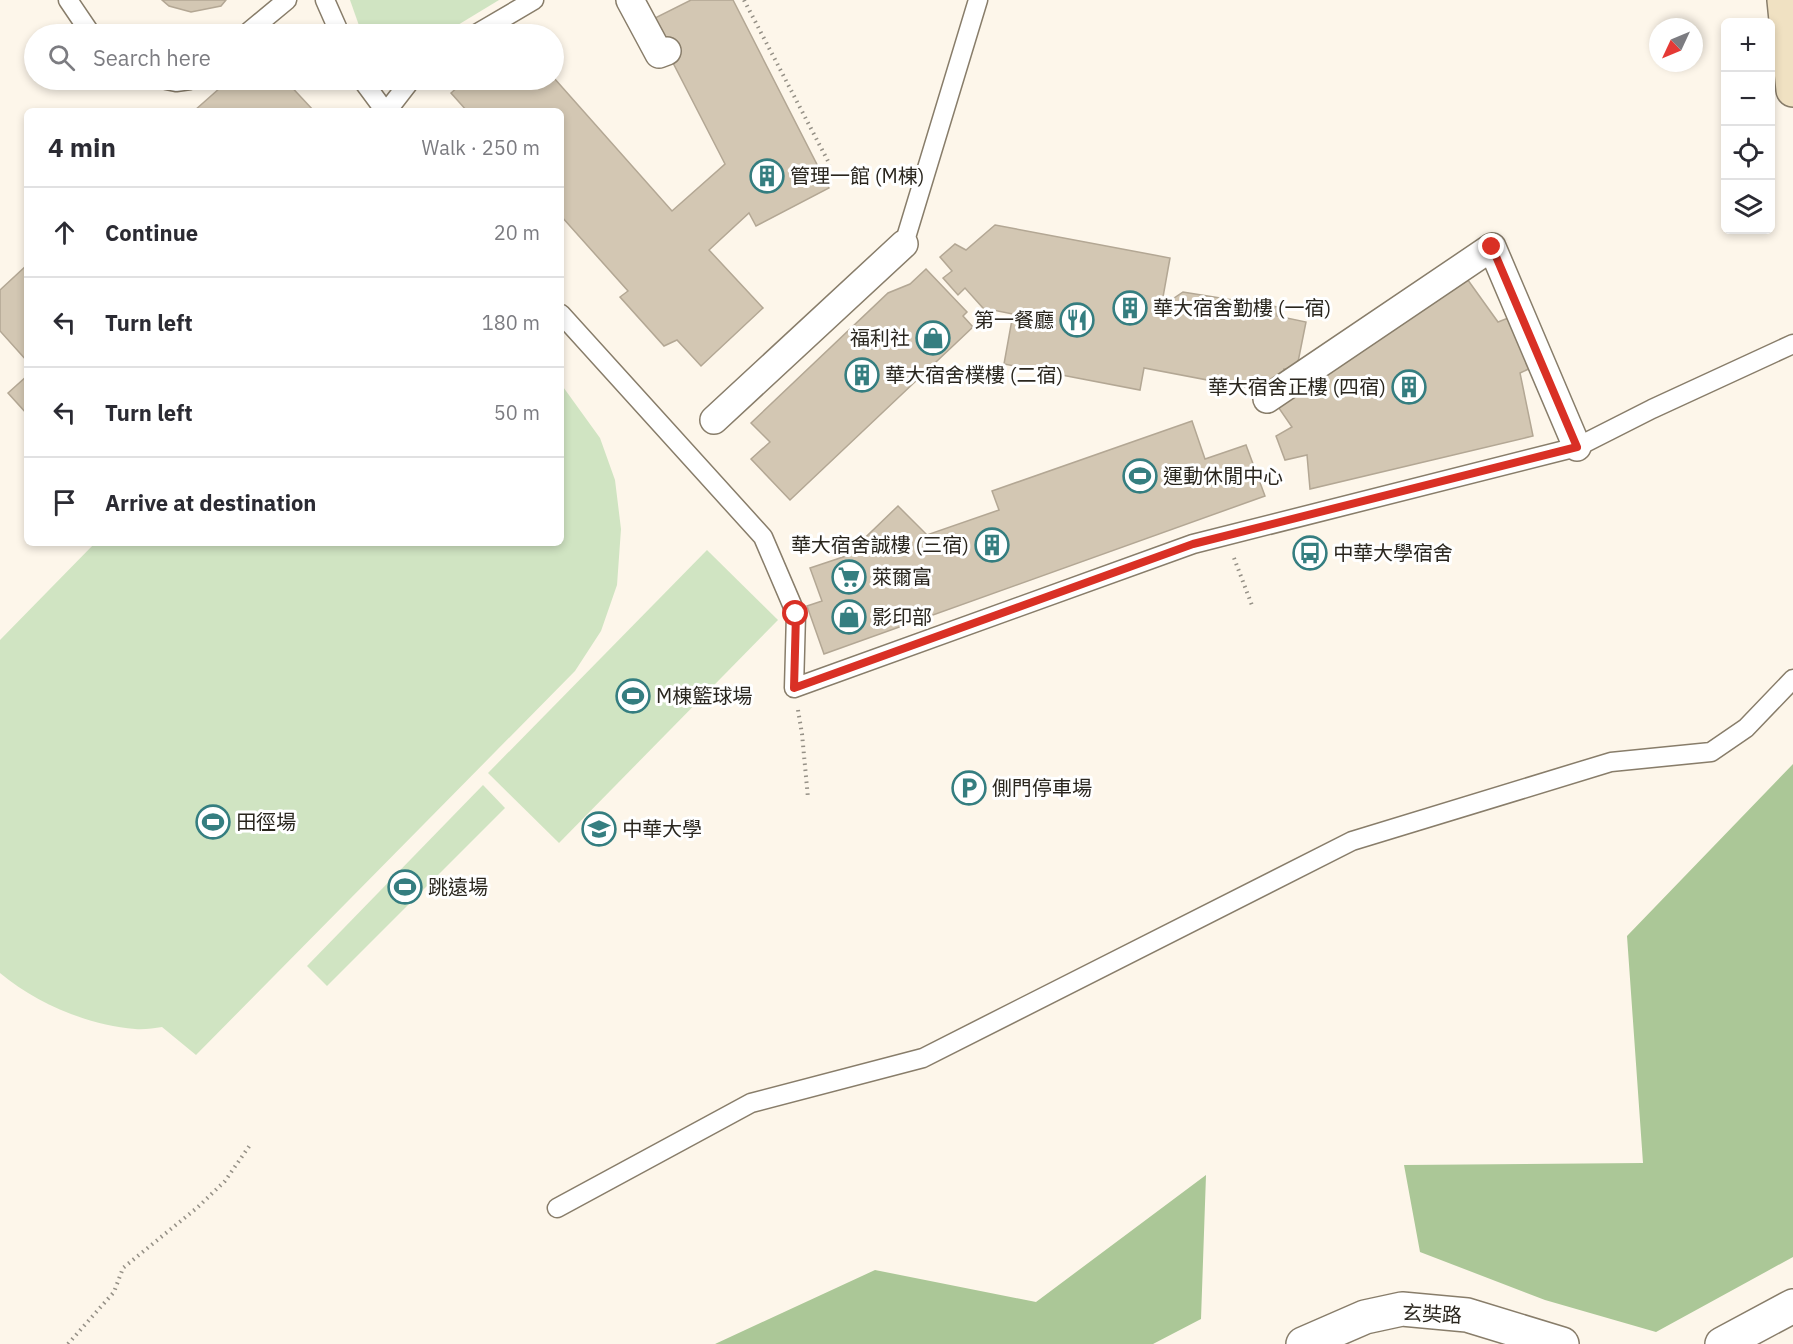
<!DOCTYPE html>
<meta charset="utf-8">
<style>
body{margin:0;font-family:"IBM Plex Sans","Noto Sans TC",sans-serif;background:#f7f7f7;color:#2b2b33}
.controls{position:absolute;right:18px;top:18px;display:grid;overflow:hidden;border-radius:9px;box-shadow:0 3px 9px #0003}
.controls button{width:54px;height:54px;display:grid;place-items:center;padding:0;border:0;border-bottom:2px solid #e1e1e2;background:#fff;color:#2b2b33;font:30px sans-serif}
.compass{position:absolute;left:1649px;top:18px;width:54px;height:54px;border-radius:50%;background:#fff;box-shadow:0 3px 9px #0003;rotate:226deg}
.stop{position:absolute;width:18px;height:18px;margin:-14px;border:4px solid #d93025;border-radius:50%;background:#fff}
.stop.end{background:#d93025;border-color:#fff;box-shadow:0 2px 6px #0008}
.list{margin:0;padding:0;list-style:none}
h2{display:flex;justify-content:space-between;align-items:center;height:78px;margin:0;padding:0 24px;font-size:26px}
h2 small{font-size:20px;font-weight:400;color:#7c7c81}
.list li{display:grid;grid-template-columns:39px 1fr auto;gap:18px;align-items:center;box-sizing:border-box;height:90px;padding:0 24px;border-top:2px solid #e1e1e2}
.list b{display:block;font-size:22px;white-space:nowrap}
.list em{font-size:20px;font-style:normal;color:#7c7c81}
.icon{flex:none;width:33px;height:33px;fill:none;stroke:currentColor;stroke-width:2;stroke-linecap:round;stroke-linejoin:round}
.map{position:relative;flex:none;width:1793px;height:1344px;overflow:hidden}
.search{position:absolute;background:#fff;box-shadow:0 3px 9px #0003;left:24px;top:24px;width:540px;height:66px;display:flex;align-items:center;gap:15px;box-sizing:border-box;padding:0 21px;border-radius:33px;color:#7c7c81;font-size:22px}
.panel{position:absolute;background:#fff;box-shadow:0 3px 9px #0003;left:24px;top:108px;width:540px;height:438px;border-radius:9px}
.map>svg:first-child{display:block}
</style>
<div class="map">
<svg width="1793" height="1344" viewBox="0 0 1793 1344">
<rect width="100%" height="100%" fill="#fdf6ea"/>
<!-- green -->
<g fill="#d0e4c2">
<path d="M 350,0 L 499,0 L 443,34 L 362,34 Z"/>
<path d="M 561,384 L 600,438 L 615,480 L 621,529 L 617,585 L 601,631 L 575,671 L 196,1055 L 162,1027 C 154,1028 144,1030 135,1029 C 87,1025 36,1003 0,973 L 0,640 L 95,543 L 561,543 Z"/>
<path d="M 707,550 L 778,620 L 559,843 L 488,773 Z"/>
<path d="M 483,785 L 505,808 L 327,986 L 307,966 Z"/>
</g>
<!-- forest -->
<g fill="#abc797">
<path d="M 1793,764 L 1793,1257 L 1656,1332 L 1545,1300 L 1420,1252 L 1404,1165 L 1643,1163 L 1627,936 Z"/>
<path d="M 1206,1175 L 1201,1319 L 1153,1344 L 715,1344 L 875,1270 L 1036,1302 Z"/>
</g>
<!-- building -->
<g fill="#d3c7b3" stroke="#b3a794" stroke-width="1.5">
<path d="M 162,0 L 226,0 L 221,6 L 191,12 L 169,6 Z"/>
<path d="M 691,0 L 733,0 L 829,188 L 756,226 L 749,213 L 709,250 L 763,308 L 701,366 L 677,340 L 664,346 L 620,297 L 628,291 L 561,216 L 561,111 L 467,111 L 451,93 L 466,80 L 554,78 L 672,211 L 725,164 L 651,20 Z"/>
<path d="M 229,80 L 285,80 L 314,111 L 194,111 Z"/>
<path d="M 995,225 L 1170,258 L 1163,297 L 1174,298 L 1183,292 L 1277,307 L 1277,316 L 1306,322 L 1296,372 L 1284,369 L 1281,382 L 1262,379 L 1260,390 L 1144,368 L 1140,390 L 1004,364 L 1013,314 L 983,308 L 965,288 L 958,295 L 943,278 L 952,271 L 940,257 L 955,244 L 966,250 Z"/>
<path d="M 27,265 L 27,361 L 0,331 L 0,290 Z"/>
<path d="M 926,269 L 967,312 L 963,316 L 973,327 L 790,500 L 751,459 L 770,442 L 751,423 L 888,293 L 910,284 Z"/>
<path d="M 1465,276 L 1498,322 L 1526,311 L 1546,361 L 1520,373 L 1533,436 L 1310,489 L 1307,455 L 1285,460 L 1276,436 L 1292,427 L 1274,401 Z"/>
<path d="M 27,376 L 27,414 L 8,393 Z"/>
<path d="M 1192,421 L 1205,459 L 1246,445 L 1265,496 L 824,654 L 807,606 L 822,601 L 810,568 L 846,556 L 898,506 L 927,535 L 999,510 L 992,491 Z"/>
</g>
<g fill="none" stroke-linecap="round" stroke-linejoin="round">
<defs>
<g id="service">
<path d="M 68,0 L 91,34"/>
<path d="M 325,0 L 340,34"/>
<path d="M 246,34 L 287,0"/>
<path d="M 476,34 L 534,0"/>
<path d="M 166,80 L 176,82 L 190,80"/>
<path d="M 362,80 L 385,111"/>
<path d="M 387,111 L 411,80"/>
<path d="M 904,244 L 978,0"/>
<path d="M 561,314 L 763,537 L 796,614 L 794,688 L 1193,544 L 1577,447 L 1652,409 L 1793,344"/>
<path d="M 557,1208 L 751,1103 L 923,1058 L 1352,841 L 1611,762 L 1711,752 L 1746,728 L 1793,679"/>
</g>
<g id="pedestrian">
<path d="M 630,0 L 659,54 L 667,51"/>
<path d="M 1267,399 L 1492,247 L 1577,447"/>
<path d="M 714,420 L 904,244"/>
</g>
<g id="minor">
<path d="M 1303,1344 L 1365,1317 L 1402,1309 L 1467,1315 L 1562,1344"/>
<path d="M 1722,1344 L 1793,1306"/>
</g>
<path id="secondary" d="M 1784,0 L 1793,90"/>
</defs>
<!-- service casing -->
<use href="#service" stroke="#887d6a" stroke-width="21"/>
<!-- pedestrian casing -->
<use href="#pedestrian" stroke="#887d6a" stroke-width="30"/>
<!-- minor casing -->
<use href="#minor" stroke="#887d6a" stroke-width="36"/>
<!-- secondary casing -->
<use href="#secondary" stroke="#887d6a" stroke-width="36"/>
<!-- path -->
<g stroke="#959086" stroke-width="4" stroke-dasharray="1.5 4.5" stroke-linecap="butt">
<path d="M 744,0 L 830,165"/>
<path d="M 1234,558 L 1253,608"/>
<path d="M 798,710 L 802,734 L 808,798"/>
<path d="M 68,1344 L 114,1292 L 123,1268 L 198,1207 L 225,1181 L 250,1145"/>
</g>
<!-- service -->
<use href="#service" stroke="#fff" stroke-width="18"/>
<!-- pedestrian -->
<use href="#pedestrian" stroke="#fff" stroke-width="27"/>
<!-- minor -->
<use href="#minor" stroke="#fff" stroke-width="33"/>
<!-- secondary -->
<use href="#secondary" stroke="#f0e1c2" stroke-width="33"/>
</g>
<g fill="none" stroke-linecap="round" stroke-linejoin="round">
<!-- route -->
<path stroke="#d93025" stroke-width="8" d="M 796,614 L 794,688 L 1193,544 L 1577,447 L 1492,247"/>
</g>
<!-- icons -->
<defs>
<symbol id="building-ring" viewBox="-11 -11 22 22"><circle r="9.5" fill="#fff" stroke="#357e80" stroke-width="1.5"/><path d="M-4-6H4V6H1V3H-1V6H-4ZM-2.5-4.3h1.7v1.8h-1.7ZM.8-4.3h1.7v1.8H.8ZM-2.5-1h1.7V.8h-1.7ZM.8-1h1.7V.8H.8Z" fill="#357e80"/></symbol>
<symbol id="restaurant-ring" viewBox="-11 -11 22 22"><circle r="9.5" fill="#fff" stroke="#357e80" stroke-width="1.5"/><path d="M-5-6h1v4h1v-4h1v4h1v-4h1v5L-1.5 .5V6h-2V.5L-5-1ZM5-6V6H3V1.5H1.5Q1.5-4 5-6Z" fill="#357e80"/></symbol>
<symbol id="shop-ring" viewBox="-11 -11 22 22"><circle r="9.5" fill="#fff" stroke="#357e80" stroke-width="1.5"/><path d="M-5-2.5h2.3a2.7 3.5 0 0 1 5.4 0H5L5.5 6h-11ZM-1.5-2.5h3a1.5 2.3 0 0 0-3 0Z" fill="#357e80"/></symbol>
<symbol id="stadium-ring" viewBox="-11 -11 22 22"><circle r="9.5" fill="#fff" stroke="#357e80" stroke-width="1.5"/><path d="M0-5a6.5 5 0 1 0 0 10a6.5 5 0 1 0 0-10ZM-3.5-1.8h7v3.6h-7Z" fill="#357e80"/></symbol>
<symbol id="bus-ring" viewBox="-11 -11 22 22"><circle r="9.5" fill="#fff" stroke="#357e80" stroke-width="1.5"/><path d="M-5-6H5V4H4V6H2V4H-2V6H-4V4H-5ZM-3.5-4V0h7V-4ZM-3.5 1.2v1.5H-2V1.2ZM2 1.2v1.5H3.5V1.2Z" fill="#357e80"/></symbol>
<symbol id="supermarket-ring" viewBox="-11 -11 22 22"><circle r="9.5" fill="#fff" stroke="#357e80" stroke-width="1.5"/><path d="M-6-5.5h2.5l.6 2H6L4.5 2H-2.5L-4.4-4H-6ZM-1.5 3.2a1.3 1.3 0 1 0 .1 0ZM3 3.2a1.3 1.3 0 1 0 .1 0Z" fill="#357e80"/></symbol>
<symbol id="parking-ring" viewBox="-11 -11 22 22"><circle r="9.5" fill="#fff" stroke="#357e80" stroke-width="1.5"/><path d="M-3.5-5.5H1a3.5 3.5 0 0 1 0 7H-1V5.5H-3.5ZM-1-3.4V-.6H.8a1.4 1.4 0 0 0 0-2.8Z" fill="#357e80"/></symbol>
<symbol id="university-ring" viewBox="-11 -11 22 22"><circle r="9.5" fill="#fff" stroke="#357e80" stroke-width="1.5"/><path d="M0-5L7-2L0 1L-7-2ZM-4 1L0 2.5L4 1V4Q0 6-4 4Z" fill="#357e80"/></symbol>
</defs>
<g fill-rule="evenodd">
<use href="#building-ring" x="748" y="157" width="38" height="38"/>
<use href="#building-ring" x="1111" y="289" width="38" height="38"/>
<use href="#restaurant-ring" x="1058" y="301" width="38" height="38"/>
<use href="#shop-ring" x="914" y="319" width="38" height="38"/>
<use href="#building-ring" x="843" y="356" width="38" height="38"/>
<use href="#building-ring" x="1390" y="368" width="38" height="38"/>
<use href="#stadium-ring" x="1121" y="457" width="38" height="38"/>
<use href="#building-ring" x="973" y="526" width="38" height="38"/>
<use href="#bus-ring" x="1291" y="534" width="38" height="38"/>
<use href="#supermarket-ring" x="830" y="558" width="38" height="38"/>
<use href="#shop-ring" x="830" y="598" width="38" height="38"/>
<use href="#stadium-ring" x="614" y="677" width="38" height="38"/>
<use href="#parking-ring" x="950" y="769" width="38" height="38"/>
<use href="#stadium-ring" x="194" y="803" width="38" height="38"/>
<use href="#university-ring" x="580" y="810" width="38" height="38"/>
<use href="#stadium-ring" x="386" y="868" width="38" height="38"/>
</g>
<g text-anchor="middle" stroke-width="6" stroke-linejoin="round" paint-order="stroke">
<!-- poi labels -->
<g font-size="20" fill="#2a261e" stroke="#fff" text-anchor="start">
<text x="790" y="183">管理一館 (M棟)</text>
<text x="1153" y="315">華大宿舍勤樓 (一宿)</text>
<text x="1054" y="327" text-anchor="end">第一餐廳</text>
<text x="910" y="345" text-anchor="end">福利社</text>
<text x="885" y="382">華大宿舍樸樓 (二宿)</text>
<text x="1386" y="394" text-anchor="end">華大宿舍正樓 (四宿)</text>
<text x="1163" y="483">運動休閒中心</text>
<text x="969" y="552" text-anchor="end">華大宿舍誠樓 (三宿)</text>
<text x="1333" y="560">中華大學宿舍</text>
<text x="872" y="584">萊爾富</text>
<text x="872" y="624">影印部</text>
<text x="656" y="703">M棟籃球場</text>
<text x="992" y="795">側門停車場</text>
<text x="236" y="829">田徑場</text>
<text x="622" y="836">中華大學</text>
<text x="428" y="894">跳遠場</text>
</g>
<!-- street labels -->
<g font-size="20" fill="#2a261e" stroke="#fff">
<text transform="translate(1432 1314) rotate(3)" y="7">玄奘路</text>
</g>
</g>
</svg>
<div class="controls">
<button>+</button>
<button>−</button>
<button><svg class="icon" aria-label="locate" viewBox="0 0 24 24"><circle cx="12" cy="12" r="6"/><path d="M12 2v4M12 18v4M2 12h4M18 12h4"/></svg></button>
<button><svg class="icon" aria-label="layers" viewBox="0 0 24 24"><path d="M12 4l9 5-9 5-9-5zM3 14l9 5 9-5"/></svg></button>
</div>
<svg class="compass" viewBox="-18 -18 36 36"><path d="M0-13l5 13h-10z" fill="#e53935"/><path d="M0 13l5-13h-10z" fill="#7c7c81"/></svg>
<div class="stop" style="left:796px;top:614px"></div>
<div class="stop end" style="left:1492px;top:247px"></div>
<div class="search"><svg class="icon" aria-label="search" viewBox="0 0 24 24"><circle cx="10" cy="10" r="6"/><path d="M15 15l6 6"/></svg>Search here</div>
<section class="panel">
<h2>4 min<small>Walk · 250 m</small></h2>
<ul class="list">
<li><svg class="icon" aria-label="ahead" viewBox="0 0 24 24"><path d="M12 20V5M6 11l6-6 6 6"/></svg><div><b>Continue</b></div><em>20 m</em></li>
<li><svg class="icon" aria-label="left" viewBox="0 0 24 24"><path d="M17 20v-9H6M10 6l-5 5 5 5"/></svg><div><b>Turn left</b></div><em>180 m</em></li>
<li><svg class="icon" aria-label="left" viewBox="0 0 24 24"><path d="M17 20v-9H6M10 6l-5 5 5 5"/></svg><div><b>Turn left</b></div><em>50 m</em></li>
<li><svg class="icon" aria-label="arrive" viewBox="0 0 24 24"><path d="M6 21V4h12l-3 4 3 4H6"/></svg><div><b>Arrive at destination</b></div></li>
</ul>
</section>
</div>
